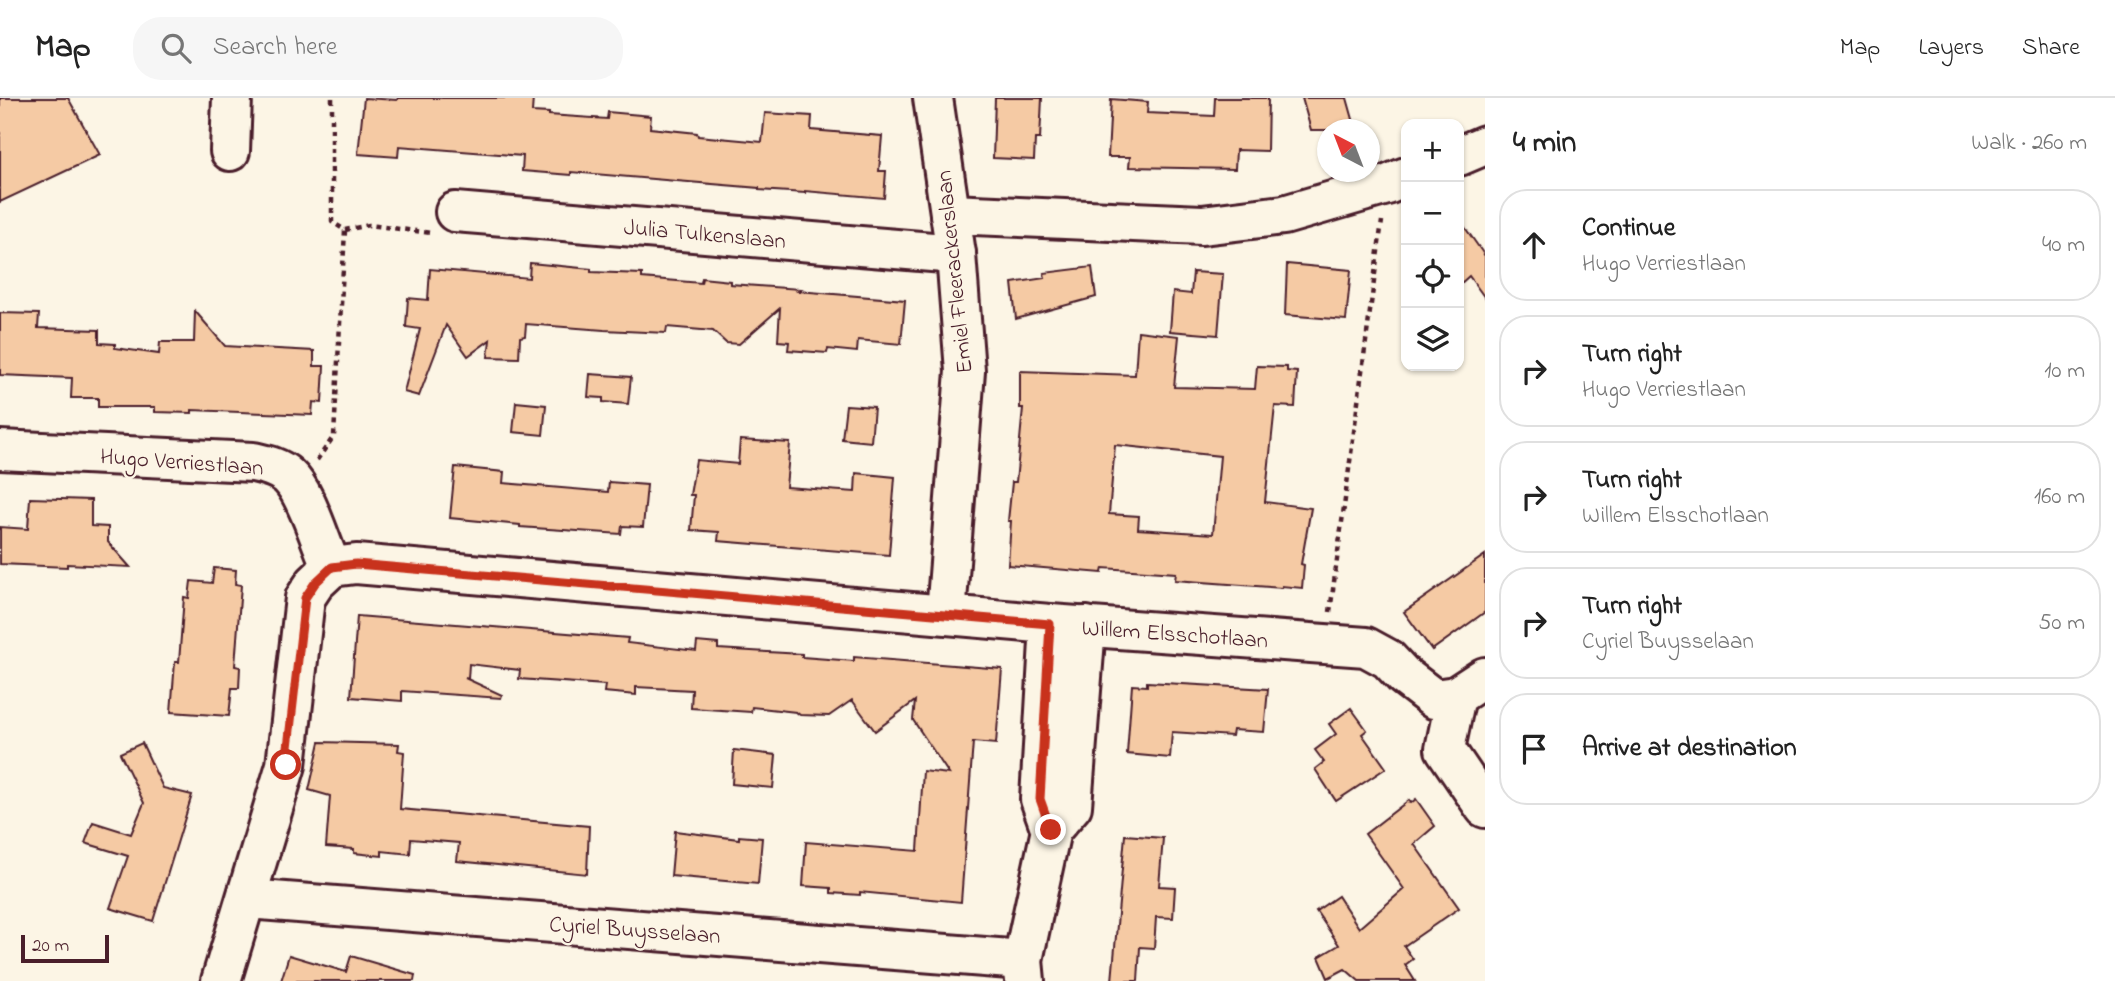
<!DOCTYPE html>
<meta charset="utf-8">
<style>
body{margin:0;font-family:"Indie Flower",sans-serif;background:#f6f6f6;color:#222}
.controls{position:absolute;right:21px;top:21px;display:grid;overflow:hidden;border-radius:14px;box-shadow:0 2px 5px #0004}
.controls button{width:63px;height:63px;display:grid;place-items:center;padding:0;border:0;border-bottom:2px solid #e0e0e0;background:#fff;color:#222;font:35px sans-serif}
.compass{position:absolute;left:1317px;top:21px;width:63px;height:63px;border-radius:50%;background:#fff;box-shadow:0 2px 5px #0004;rotate:318deg}
.scale{position:absolute;left:21px;bottom:18px;width:88px;box-sizing:border-box;padding-left:7px;border:4px solid #4a1f2b;border-top:0;font-size:19px;line-height:24px;white-space:nowrap;color:#4a1f2b;-webkit-text-stroke:5px #fcf5e5;paint-order:stroke}
.stop{position:absolute;width:21px;height:21px;margin:-16px;border:5px solid #c8321e;border-radius:50%;background:#fff}
.stop.end{background:#c8321e;border-color:#fff;box-shadow:0 2px 7px #0008}
.list{margin:0;padding:0;list-style:none}
h2{display:flex;justify-content:space-between;align-items:center;height:91px;margin:0;padding:0 28px;font-size:30px}
h2 small{font-size:23px;font-weight:400;color:#767676}
.list li{display:grid;grid-template-columns:46px 1fr auto;gap:21px;align-items:center;box-sizing:border-box;height:112px;margin:0 14px 14px;padding:0 14px;border:2px solid #e0e0e0;border-radius:28px}
.list b{display:block;font-size:26px;white-space:nowrap}
.list p{margin:0;font-size:23px;white-space:nowrap;color:#767676}
.list em{font-size:23px;font-style:normal;color:#767676}
.icon{flex:none;width:38px;height:38px;fill:none;stroke:currentColor;stroke-width:2;stroke-linecap:round;stroke-linejoin:round}
.map{position:relative;flex:none;width:1485px;height:883px;overflow:hidden}
header{display:flex;align-items:center;gap:42px;box-sizing:border-box;height:98px;padding:0 35px;background:#fff;border-bottom:2px solid #e0e0e0}
header strong{font-size:33px}
nav{display:flex;gap:38px;margin-inline-start:auto;font-size:24px}
.search{width:490px;height:63px;background:#f6f6f6;display:flex;align-items:center;gap:18px;box-sizing:border-box;padding:0 24px;border-radius:28px;color:#767676;font-size:26px}
main{display:flex}
aside{flex:1;background:#fff}
.map>svg:first-child{display:block}
</style>
<header>
<strong>Map</strong>
<div class="search"><svg class="icon" aria-label="search" viewBox="0 0 24 24"><circle cx="10" cy="10" r="6"/><path d="M15 15l6 6"/></svg>Search here</div>
<nav><a>Map</a><a>Layers</a><a>Share</a></nav>
</header>
<main>
<div class="map">
<svg width="1485" height="883" viewBox="0 0 1485 883">
<rect width="100%" height="100%" fill="#fcf5e5"/>
<filter id="ink" filterUnits="userSpaceOnUse"><feTurbulence type="fractalNoise" baseFrequency=".0143" numOctaves="2"/><feDisplacementMap in="SourceGraphic" scale="14" xChannelSelector="R" yChannelSelector="G"/><feConvolveMatrix kernelMatrix="1 2 1 2 8 2 1 2 1" color-interpolation-filters="sRGB"/></filter>
<g filter="url(#ink)">
<!-- building -->
<g fill="#f5caa4" stroke="#4a1f2b" stroke-width="2" fill-rule="evenodd">
<path d="M 0,0 L 68,0 L 100,57 L 0,104 Z"/>
<path d="M 364,0 L 397,2 L 398,0 L 533,0 L 532,14 L 549,15 L 549,17 L 607,21 L 608,14 L 651,18 L 650,30 L 697,35 L 698,38 L 762,44 L 765,15 L 812,18 L 811,32 L 882,38 L 879,73 L 886,73 L 884,100 L 805,93 L 805,95 L 759,92 L 759,90 L 571,74 L 571,77 L 522,73 L 523,58 L 399,48 L 398,59 L 358,56 Z"/>
<path d="M 995,0 L 1042,0 L 1040,41 L 1035,41 L 1034,62 L 993,60 Z"/>
<path d="M 1215,0 L 1268,0 L 1267,53 L 1236,52 L 1235,71 L 1129,69 L 1130,59 L 1108,59 L 1111,1 L 1148,4 L 1147,15 L 1214,18 Z"/>
<path d="M 1302,0 L 1347,0 L 1356,32 L 1311,32 Z"/>
<path d="M 1459,121 L 1485,158 L 1485,200 L 1469,178 L 1459,187 Z"/>
<path d="M 530,165 L 591,171 L 591,174 L 642,176 L 642,180 L 701,185 L 702,180 L 730,183 L 730,186 L 801,191 L 798,193 L 905,202 L 901,246 L 858,242 L 857,254 L 828,251 L 827,255 L 788,252 L 789,244 L 778,243 L 780,210 L 739,246 L 726,245 L 713,233 L 667,229 L 666,235 L 604,232 L 526,226 L 525,238 L 520,239 L 519,260 L 488,259 L 490,242 L 468,258 L 446,227 L 419,298 L 404,294 L 420,231 L 406,229 L 408,200 L 428,202 L 430,171 L 529,180 Z"/>
<path d="M 1287,166 L 1351,172 L 1346,222 L 1285,217 Z"/>
<path d="M 1092,169 L 1096,199 L 1016,221 L 1012,185 L 1045,180 L 1044,175 Z"/>
<path d="M 1193,174 L 1223,176 L 1218,237 L 1170,233 L 1173,194 L 1191,196 Z"/>
<path d="M 195,213 L 225,248 L 314,253 L 314,268 L 324,268 L 322,305 L 313,304 L 312,317 L 192,312 L 192,315 L 155,314 L 155,309 L 98,309 L 98,300 L 71,300 L 72,280 L 0,277 L 0,215 L 39,216 L 38,230 L 99,232 L 99,245 L 115,246 L 115,250 L 159,256 L 160,244 L 194,244 Z"/>
<path d="M 1138,233 L 1179,238 L 1174,289 L 1255,291 L 1257,268 L 1287,269 L 1287,273 L 1297,274 L 1295,309 L 1275,308 L 1265,404 L 1311,410 L 1301,466 L 1304,467 L 1302,490 L 1282,488 L 1282,490 L 1175,482 L 1176,475 L 1103,470 L 1102,475 L 1008,467 L 1011,423 L 1008,423 L 1012,384 L 1016,384 L 1023,310 L 1020,310 L 1020,273 L 1135,277 ZM 1115,347 L 1220,358 L 1213,436 L 1138,431 L 1139,418 L 1109,416 Z"/>
<path d="M 590,276 L 631,279 L 628,306 L 603,304 L 603,300 L 588,299 Z"/>
<path d="M 516,304 L 546,307 L 543,337 L 513,334 Z"/>
<path d="M 846,307 L 874,309 L 871,344 L 842,341 Z"/>
<path d="M 740,342 L 790,345 L 786,389 L 855,394 L 856,375 L 895,379 L 889,457 L 718,443 L 719,434 L 691,432 L 694,397 L 690,397 L 696,362 L 738,366 Z"/>
<path d="M 455,369 L 504,374 L 503,385 L 608,394 L 609,384 L 647,387 L 643,429 L 622,428 L 621,436 L 520,429 L 520,427 L 450,420 Z"/>
<path d="M 30,400 L 91,402 L 91,428 L 108,429 L 108,444 L 130,469 L 67,466 L 67,469 L 0,466 L 0,429 L 28,431 Z"/>
<path d="M 1485,457 L 1485,514 L 1432,552 L 1404,514 Z"/>
<path d="M 214,470 L 236,472 L 235,486 L 241,487 L 235,568 L 240,569 L 239,590 L 232,590 L 229,618 L 171,614 L 175,564 L 179,564 L 184,499 L 189,500 L 191,483 L 212,485 Z"/>
<path d="M 357,518 L 628,540 L 627,545 L 696,553 L 697,544 L 718,546 L 718,551 L 802,556 L 802,559 L 854,563 L 854,559 L 1002,571 L 996,646 L 973,644 L 961,804 L 860,794 L 860,797 L 831,795 L 831,790 L 803,788 L 806,744 L 918,753 L 923,673 L 949,676 L 913,622 L 915,603 L 875,633 L 852,602 L 829,618 L 800,617 L 796,614 L 752,609 L 751,614 L 691,610 L 692,592 L 636,589 L 636,597 L 604,594 L 605,587 L 519,581 L 520,572 L 469,566 L 468,581 L 465,580 L 502,597 L 501,600 L 402,593 L 402,603 L 351,599 Z"/>
<path d="M 1147,584 L 1268,591 L 1264,634 L 1233,632 L 1232,638 L 1172,634 L 1170,660 L 1127,656 L 1132,587 L 1147,588 Z"/>
<path d="M 1351,610 L 1367,632 L 1362,636 L 1386,670 L 1336,703 L 1315,671 L 1324,664 L 1315,652 L 1336,636 L 1329,626 Z"/>
<path d="M 320,644 L 399,646 L 398,653 L 404,654 L 400,711 L 589,728 L 587,776 L 457,763 L 459,745 L 411,741 L 410,756 L 382,753 L 382,758 L 354,755 L 354,751 L 326,749 L 330,698 L 309,692 Z"/>
<path d="M 142,645 L 163,690 L 192,697 L 153,823 L 110,810 L 128,758 L 85,745 L 93,724 L 131,736 L 144,705 L 120,655 Z"/>
<path d="M 734,652 L 776,657 L 773,690 L 732,686 Z"/>
<path d="M 1416,701 L 1435,728 L 1414,746 L 1459,810 L 1404,848 L 1413,861 L 1405,867 L 1415,883 L 1359,883 L 1345,871 L 1328,880 L 1319,859 L 1339,847 L 1316,813 L 1338,798 L 1359,830 L 1404,791 L 1365,736 L 1409,702 L 1411,705 Z"/>
<path d="M 675,733 L 739,741 L 739,738 L 762,740 L 758,786 L 671,778 Z"/>
<path d="M 1125,737 L 1163,740 L 1159,788 L 1175,789 L 1173,820 L 1156,819 L 1154,850 L 1140,849 L 1138,883 L 1112,883 Z"/>
<path d="M 289,857 L 346,874 L 351,858 L 415,877 L 414,883 L 281,883 Z"/>
</g>
<g fill="none" stroke-linecap="round" stroke-linejoin="round">
<defs>
<g id="minor">
<path d="M 933,0 L 956,156 L 965,273 L 946,516"/>
<path d="M 230,53 L 232,0"/>
<path d="M 1459,58 L 1485,47"/>
<path d="M 455,114 L 956,156"/>
<path d="M 950,116 L 1202,127 L 1284,117 L 1387,87 L 1406,79"/>
<path d="M 0,352 L 253,364 C 266,367 278,369 288,378 C 305,393 318,437 327,458 L 332,469 L 315,485 L 305,500 L 286,667 L 221,883"/>
<path d="M 332,469 L 356,466 L 1050,526 L 1366,549 L 1388,561 L 1404,578 L 1434,601 L 1456,598 L 1485,579"/>
<path d="M 1050,526 L 1040,701 L 1051,732"/>
<path d="M 1456,598 L 1445,651 L 1485,710"/>
<path d="M 247,801 L 1023,862"/>
<path d="M 1025,883 L 1023,862 L 1051,732 L 1072,708 L 1086,528"/>
</g>
</defs>
<!-- minor casing -->
<use href="#minor" stroke="#4a1f2b" stroke-width="44"/>
<!-- path -->
<g stroke="#4a1f2b" stroke-width="4.5" stroke-dasharray="5 5" stroke-linecap="butt">
<path d="M 345,132 L 369,127 L 431,135"/>
<path d="M 317,362 L 334,338 L 345,132 L 332,124 L 332,0"/>
<path d="M 1330,514 L 1382,123"/>
</g>
<!-- minor -->
<use href="#minor" stroke="#fcf5e5" stroke-width="38"/>
</g>
</g>
<g fill="none" stroke-linecap="round" stroke-linejoin="round" filter="url(#ink)">
<!-- route -->
<path stroke="#c8321e" stroke-width="9" d="M 286,667 L 305,500 L 315,485 L 332,469 L 356,466 L 1050,526 L 1040,701 L 1051,732"/>
</g>
<g text-anchor="middle" stroke-width="5" stroke-linejoin="round" paint-order="stroke">
<!-- street labels -->
<g font-size="23" fill="#4a1f2b" stroke="#fcf5e5">
<text transform="translate(705 135) rotate(5)" y="8">Julia Tulkenslaan</text>
<text transform="translate(953 174) rotate(-96)" y="8">Emiel Fleerackerslaan</text>
<text transform="translate(182 363) rotate(4)" y="8">Hugo Verriestlaan</text>
<text transform="translate(1175 535) rotate(4)" y="8">Willem Elsschotlaan</text>
<text transform="translate(635 831) rotate(4)" y="8">Cyriel Buysselaan</text>
</g>
</g>
</svg>
<div class="controls">
<button>+</button>
<button>−</button>
<button><svg class="icon" aria-label="locate" viewBox="0 0 24 24"><circle cx="12" cy="12" r="6"/><path d="M12 2v4M12 18v4M2 12h4M18 12h4"/></svg></button>
<button><svg class="icon" aria-label="layers" viewBox="0 0 24 24"><path d="M12 4l9 5-9 5-9-5zM3 14l9 5 9-5"/></svg></button>
</div>
<svg class="compass" viewBox="-18 -18 36 36"><path d="M0-13l5 13h-10z" fill="#e53935"/><path d="M0 13l5-13h-10z" fill="#767676"/></svg>
<div class="scale">20 m</div>
<div class="stop" style="left:286px;top:667px"></div>
<div class="stop end" style="left:1051px;top:732px"></div>
</div>
<aside>
<h2>4 min<small>Walk · 260 m</small></h2>
<ul class="list">
<li><svg class="icon" aria-label="ahead" viewBox="0 0 24 24"><path d="M12 20V5M6 11l6-6 6 6"/></svg><div><b>Continue</b><p>Hugo Verriestlaan</p></div><em>40 m</em></li>
<li><svg class="icon" aria-label="right" viewBox="0 0 24 24"><path d="M7 20v-9h11M14 6l5 5-5 5"/></svg><div><b>Turn right</b><p>Hugo Verriestlaan</p></div><em>10 m</em></li>
<li><svg class="icon" aria-label="right" viewBox="0 0 24 24"><path d="M7 20v-9h11M14 6l5 5-5 5"/></svg><div><b>Turn right</b><p>Willem Elsschotlaan</p></div><em>160 m</em></li>
<li><svg class="icon" aria-label="right" viewBox="0 0 24 24"><path d="M7 20v-9h11M14 6l5 5-5 5"/></svg><div><b>Turn right</b><p>Cyriel Buysselaan</p></div><em>50 m</em></li>
<li><svg class="icon" aria-label="arrive" viewBox="0 0 24 24"><path d="M6 21V4h12l-3 4 3 4H6"/></svg><div><b>Arrive at destination</b></div></li>
</ul>
</aside>
</main>
